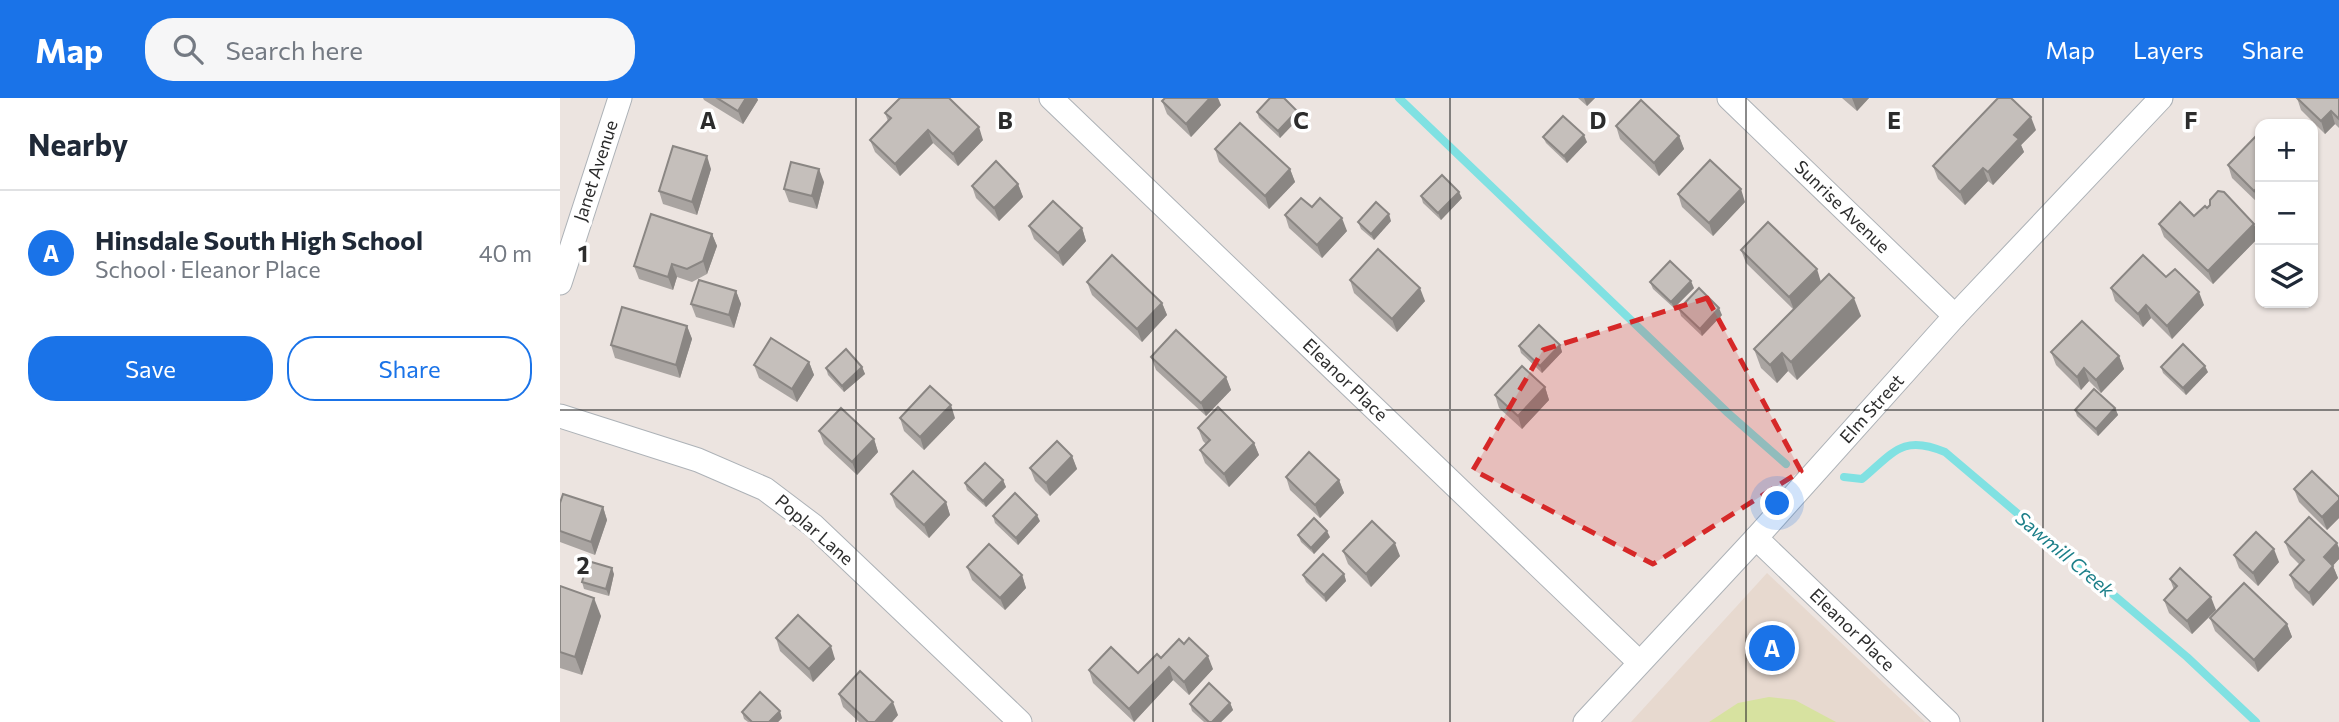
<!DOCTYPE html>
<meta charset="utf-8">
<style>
body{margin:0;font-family:Commissioner,sans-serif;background:#f6f6f7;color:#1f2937}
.controls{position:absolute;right:21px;top:21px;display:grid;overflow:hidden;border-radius:14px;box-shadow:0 2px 5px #0004}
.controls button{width:63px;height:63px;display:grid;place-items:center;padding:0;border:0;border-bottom:2px solid #e0e1e3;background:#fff;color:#1f2937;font:35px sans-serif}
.you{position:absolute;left:1218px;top:406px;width:24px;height:24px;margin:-18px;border:5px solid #fff;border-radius:50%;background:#1a73e8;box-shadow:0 0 0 10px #1a73e833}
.badge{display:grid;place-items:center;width:46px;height:46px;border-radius:50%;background:#1a73e8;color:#fff;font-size:23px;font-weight:700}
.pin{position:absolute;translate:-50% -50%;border:4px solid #fff;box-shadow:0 2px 7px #0006}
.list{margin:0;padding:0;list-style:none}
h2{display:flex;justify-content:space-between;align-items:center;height:91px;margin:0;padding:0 28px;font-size:30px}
h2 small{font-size:23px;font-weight:400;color:#747a83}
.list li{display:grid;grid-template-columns:46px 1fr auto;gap:21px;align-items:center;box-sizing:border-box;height:126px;padding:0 28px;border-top:2px solid #e0e1e3}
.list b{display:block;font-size:26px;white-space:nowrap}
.list p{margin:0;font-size:23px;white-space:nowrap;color:#747a83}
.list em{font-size:23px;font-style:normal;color:#747a83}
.actions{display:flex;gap:14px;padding:21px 28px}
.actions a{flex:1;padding:16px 0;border:2px solid #1a73e8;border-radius:28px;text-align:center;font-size:24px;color:#1a73e8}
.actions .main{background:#1a73e8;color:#fff}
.icon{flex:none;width:38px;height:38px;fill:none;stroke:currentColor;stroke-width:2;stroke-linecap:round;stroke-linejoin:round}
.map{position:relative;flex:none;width:1779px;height:624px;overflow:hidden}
header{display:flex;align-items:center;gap:42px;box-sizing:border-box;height:98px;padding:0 35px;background:#1a73e8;color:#fff}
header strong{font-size:33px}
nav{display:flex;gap:38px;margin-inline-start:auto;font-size:24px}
.search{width:490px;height:63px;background:#f6f6f7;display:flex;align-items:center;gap:18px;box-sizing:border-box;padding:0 24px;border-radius:28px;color:#747a83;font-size:26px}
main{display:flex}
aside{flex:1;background:#fff}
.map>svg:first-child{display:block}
</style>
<header>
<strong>Map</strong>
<div class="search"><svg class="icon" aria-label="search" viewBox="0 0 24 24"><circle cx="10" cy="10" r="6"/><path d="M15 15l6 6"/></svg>Search here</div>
<nav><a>Map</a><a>Layers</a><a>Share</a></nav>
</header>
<main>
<aside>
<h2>Nearby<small></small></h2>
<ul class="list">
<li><span class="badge">A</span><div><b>Hinsdale South High School</b><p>School · Eleanor Place</p></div><em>40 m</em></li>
</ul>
<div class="actions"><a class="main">Save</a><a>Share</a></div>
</aside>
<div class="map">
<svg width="1779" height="624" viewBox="0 0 1779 624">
<rect width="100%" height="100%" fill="#ece4e0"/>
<!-- education -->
<path fill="#e7d9cf" d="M 1207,475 L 1365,624 L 1071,624 Z"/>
<!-- pitch -->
<path fill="#d7e2a0" d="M 1209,599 L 1235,602 L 1276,624 L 1149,624 L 1178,605 Z"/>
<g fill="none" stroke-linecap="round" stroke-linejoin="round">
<!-- stream -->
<g stroke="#80e1e2" stroke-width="8">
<path d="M 839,0 L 1168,315 L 1226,366"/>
<path d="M 1284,379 L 1302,381 C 1334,354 1343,336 1385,354 L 1627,559 L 1696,624"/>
</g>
<defs>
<g id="street">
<path d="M 491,0 L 1079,564"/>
<path d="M 1169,0 L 1395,218"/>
<path d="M 0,185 L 60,0"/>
<path d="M 0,318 L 138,362 L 205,391 L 254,428 L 460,624"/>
<path d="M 1196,440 L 1388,624"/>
<path d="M 1025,624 L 1196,440 L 1395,218 L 1601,0"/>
</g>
</defs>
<!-- street casing -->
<use href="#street" stroke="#adb2b7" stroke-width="25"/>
<!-- street -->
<use href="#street" stroke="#fff" stroke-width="23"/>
</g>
<!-- wall -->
<g fill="#a9a4a1">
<path d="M 143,0 L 197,0 L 198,2 L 183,26 L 144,2 Z"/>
<path d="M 1018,0 L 1035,0 L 1027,8 Z"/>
<path d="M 1282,0 L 1309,0 L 1297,13 Z"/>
<path d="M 1737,0 L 1779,0 L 1779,30 L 1775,26 L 1765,36 L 1741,12 Z"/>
<path d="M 602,3 L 661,7 L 631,39 L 607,16 Z"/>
<path d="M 737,13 L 740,19 L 720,40 L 699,20 L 697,14 Z"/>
<path d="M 325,15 L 423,42 L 398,68 L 373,45 L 340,78 L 315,54 L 310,42 L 328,23 Z"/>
<path d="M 1056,28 L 1119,38 L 1124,51 L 1099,78 L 1060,41 Z"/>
<path d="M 1476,32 L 1461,47 L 1464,54 L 1433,87 L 1428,83 L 1405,107 L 1378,81 L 1373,68 Z"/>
<path d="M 1700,38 L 1700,104 L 1699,106 L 1672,80 L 1668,67 Z"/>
<path d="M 983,39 L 1027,44 L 1007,65 L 986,45 Z"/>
<path d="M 655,51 L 730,71 L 735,84 L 709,111 L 659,64 Z"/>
<path d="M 151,71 L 137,117 L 103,106 L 99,93 Z"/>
<path d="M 264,84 L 257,111 L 229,104 L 224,91 Z"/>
<path d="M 458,86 L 463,99 L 439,123 L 416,100 L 412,88 Z"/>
<path d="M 1118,96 L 1185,104 L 1153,138 L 1122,109 Z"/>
<path d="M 861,98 L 902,100 L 881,122 L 863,105 Z"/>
<path d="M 752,109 L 787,133 L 762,160 L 729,130 L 725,117 Z"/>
<path d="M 1647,110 L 1694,126 L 1699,139 L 1653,186 L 1604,139 L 1599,126 L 1634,118 Z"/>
<path d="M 831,123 L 814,142 L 801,131 L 798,124 Z"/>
<path d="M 469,128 L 522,130 L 526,143 L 503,168 L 474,141 Z"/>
<path d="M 152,136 L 157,148 L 147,176 L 132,184 L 117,179 L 113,192 L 79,181 L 74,168 Z"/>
<path d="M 1181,152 L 1261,184 L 1301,218 L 1237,282 L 1228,273 L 1217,285 L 1201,270 L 1194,251 L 1234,212 L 1186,165 Z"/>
<path d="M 1606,179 L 1644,207 L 1612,241 L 1591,220 L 1583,229 L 1555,203 L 1551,190 Z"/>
<path d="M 790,182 L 865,203 L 837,234 L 794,195 Z"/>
<path d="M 527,184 L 602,205 L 607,217 L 582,244 L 532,197 Z"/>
<path d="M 1090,184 L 1134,190 L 1114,210 L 1093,191 Z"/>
<path d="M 176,193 L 181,206 L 174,230 L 136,219 L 131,206 Z"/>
<path d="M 1119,211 L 1162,217 L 1142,238 L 1121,218 Z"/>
<path d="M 127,228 L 132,241 L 120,280 L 55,260 L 51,247 Z"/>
<path d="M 1000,247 L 1002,254 L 982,275 L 961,255 L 959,248 Z"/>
<path d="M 1491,254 L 1559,258 L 1564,271 L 1541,295 L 1529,283 L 1521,292 L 1496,267 Z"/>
<path d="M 591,259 L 666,279 L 671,292 L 646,318 L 596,272 Z"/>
<path d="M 249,264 L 254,277 L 237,304 L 199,280 L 194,267 Z"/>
<path d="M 302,269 L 305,276 L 284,294 L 268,277 L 266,270 Z"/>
<path d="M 1601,269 L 1648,274 L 1626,297 L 1603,275 Z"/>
<path d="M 985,289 L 989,302 L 962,331 L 939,310 L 935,297 Z"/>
<path d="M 1555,310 L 1558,317 L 1538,338 L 1517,318 L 1515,312 Z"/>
<path d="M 340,320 L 395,320 L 364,352 L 344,333 Z"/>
<path d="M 638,330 L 694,345 L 699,357 L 669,389 L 645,365 L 640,352 L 646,346 L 643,343 Z"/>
<path d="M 259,333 L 314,341 L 318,354 L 297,377 L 264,346 Z"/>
<path d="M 512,358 L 517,371 L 490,398 L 475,383 L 470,370 Z"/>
<path d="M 726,379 L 779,382 L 784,395 L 760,420 L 730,392 Z"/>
<path d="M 443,382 L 446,389 L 426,409 L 407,392 L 405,385 Z"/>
<path d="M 1734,391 L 1779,399 L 1779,420 L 1767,432 L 1739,404 Z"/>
<path d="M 331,396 L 386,404 L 390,417 L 369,440 L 336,409 Z"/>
<path d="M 0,405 L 43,409 L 47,422 L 35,457 L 0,444 Z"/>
<path d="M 433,418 L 480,423 L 458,447 L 435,425 Z"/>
<path d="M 738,437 L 770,439 L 754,456 L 741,444 Z"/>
<path d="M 1725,444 L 1779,461 L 1769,472 L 1773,468 L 1778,480 L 1753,508 L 1735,490 L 1730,477 L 1740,467 L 1730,457 Z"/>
<path d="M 783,453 L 840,458 L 811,489 L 788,466 Z"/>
<path d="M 1674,457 L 1719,464 L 1698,488 L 1679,470 Z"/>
<path d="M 407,469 L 462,477 L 466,490 L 445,512 L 412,482 Z"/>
<path d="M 54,476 L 49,498 L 24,491 L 22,484 Z"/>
<path d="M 784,476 L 786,483 L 766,504 L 746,484 L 743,477 Z"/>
<path d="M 1610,481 L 1656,512 L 1632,536 L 1609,515 L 1604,502 L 1614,492 Z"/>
<path d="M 0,488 L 41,518 L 22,577 L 0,570 Z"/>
<path d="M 1650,520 L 1727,526 L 1732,539 L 1698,574 L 1655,533 Z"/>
<path d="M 216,540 L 275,561 L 253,584 L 220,553 Z"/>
<path d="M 601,560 L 653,571 L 629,597 L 613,582 L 574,624 L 533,585 L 529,572 L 578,575 Z"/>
<path d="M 279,596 L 338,617 L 332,624 L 299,624 L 283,609 Z"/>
<path d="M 670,605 L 673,612 L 661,624 L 644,624 L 632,613 L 630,606 Z"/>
<path d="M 182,614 L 222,620 L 218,624 L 188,624 L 184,621 Z"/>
</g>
<!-- shaded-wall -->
<g fill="#8a8683">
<path d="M 186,0 L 197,0 L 198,2 L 183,26 L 178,13 Z"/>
<path d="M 650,0 L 658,0 L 661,7 L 631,39 L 626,26 Z"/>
<path d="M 1024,0 L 1035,0 L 1027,8 Z"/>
<path d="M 1292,0 L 1309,0 L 1297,13 Z"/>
<path d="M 737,13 L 740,19 L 720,40 L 718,33 Z"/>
<path d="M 1771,13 L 1775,26 L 1765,36 L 1761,23 Z"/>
<path d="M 1471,19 L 1476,32 L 1461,47 L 1464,54 L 1433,87 L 1428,74 L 1454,37 Z"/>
<path d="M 419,29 L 423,42 L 398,68 L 393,56 Z"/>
<path d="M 368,32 L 373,45 L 340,78 L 335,66 Z"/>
<path d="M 1024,37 L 1027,44 L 1007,65 L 1004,58 Z"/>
<path d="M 1119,38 L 1124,51 L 1099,78 L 1094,65 Z"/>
<path d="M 147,58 L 151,71 L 137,117 L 132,104 Z"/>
<path d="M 1423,70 L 1428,83 L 1405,107 L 1400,94 Z"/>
<path d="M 259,71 L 264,84 L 257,111 L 252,98 Z"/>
<path d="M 730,71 L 735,84 L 709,111 L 705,98 Z"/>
<path d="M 458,86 L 463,99 L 439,123 L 434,110 Z"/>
<path d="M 1700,87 L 1700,104 L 1699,106 L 1694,93 Z"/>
<path d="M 1181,91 L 1185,104 L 1153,138 L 1149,125 Z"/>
<path d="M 899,94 L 902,100 L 881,122 L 878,115 Z"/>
<path d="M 829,116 L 831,123 L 814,142 L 811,136 Z"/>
<path d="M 782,120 L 787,133 L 762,160 L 757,147 Z"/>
<path d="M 1694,126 L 1699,139 L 1653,186 L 1648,173 Z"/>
<path d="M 522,130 L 526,143 L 503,168 L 498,155 Z"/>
<path d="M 152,136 L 157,148 L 147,176 L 143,163 Z"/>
<path d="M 112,166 L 117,179 L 113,192 L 108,179 Z"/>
<path d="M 1257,171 L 1261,184 L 1234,212 L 1229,199 Z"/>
<path d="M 1131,183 L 1134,190 L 1114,210 L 1111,204 Z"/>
<path d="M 860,190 L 865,203 L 837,234 L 832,221 Z"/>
<path d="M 176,193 L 181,206 L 174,230 L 169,217 Z"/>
<path d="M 1639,194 L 1644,207 L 1612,241 L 1607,228 Z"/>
<path d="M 1294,200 L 1301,218 L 1237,282 L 1231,264 Z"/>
<path d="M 602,205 L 607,217 L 582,244 L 577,231 Z"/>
<path d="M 1586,207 L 1591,220 L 1583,229 L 1578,216 Z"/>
<path d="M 1159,210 L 1162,217 L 1142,238 L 1140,231 Z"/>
<path d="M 127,228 L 132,241 L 120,280 L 116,267 Z"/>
<path d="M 1000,247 L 1002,254 L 982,275 L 980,268 Z"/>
<path d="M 1222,255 L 1228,273 L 1217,285 L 1210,267 Z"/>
<path d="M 1559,258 L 1564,271 L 1541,295 L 1536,282 Z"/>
<path d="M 249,264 L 254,277 L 237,304 L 232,291 Z"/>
<path d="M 1645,268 L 1648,274 L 1626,297 L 1623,290 Z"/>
<path d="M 302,269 L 305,276 L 284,294 L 282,288 Z"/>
<path d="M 1524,270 L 1529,283 L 1521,292 L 1517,279 Z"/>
<path d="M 666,279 L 671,292 L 646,318 L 641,305 Z"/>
<path d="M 985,289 L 989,302 L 962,331 L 958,318 Z"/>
<path d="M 391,307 L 395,320 L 364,352 L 360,339 Z"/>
<path d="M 1555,310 L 1558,317 L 1538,338 L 1536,331 Z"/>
<path d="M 314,341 L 318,354 L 297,377 L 292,364 Z"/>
<path d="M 694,345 L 699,357 L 669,389 L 664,376 Z"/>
<path d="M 512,358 L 517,371 L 490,398 L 486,385 Z"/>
<path d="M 443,382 L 446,389 L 426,409 L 423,403 Z"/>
<path d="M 779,382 L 784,395 L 760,420 L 755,407 Z"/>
<path d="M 1779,402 L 1779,420 L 1767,432 L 1762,419 Z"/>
<path d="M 386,404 L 390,417 L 369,440 L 364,427 Z"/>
<path d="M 43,409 L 47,422 L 35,457 L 31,444 Z"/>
<path d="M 477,417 L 480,423 L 458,447 L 456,440 Z"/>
<path d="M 767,433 L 770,439 L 754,456 L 751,450 Z"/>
<path d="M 835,445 L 840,458 L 811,489 L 806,476 Z"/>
<path d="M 1777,445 L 1779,450 L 1779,461 L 1769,472 L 1764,459 Z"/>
<path d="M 1714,451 L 1719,464 L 1698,488 L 1693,475 Z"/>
<path d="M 1773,468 L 1778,480 L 1753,508 L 1749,495 Z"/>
<path d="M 52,470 L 54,476 L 49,498 L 46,491 Z"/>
<path d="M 784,476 L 786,483 L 766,504 L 764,497 Z"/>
<path d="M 462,477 L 466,490 L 445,512 L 440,500 Z"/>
<path d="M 1651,499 L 1656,512 L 1632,536 L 1627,523 Z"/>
<path d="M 34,500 L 41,518 L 22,577 L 15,559 Z"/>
<path d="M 1727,526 L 1732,539 L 1698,574 L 1694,562 Z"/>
<path d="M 271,548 L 275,561 L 253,584 L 249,571 Z"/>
<path d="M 648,558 L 653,571 L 629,597 L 624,584 Z"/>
<path d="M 609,569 L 613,582 L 574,624 L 569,611 Z"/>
<path d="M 333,604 L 338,617 L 332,624 L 315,624 Z"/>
<path d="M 670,605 L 673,612 L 661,624 L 652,624 Z"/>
<path d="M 220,613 L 222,620 L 218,624 L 209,624 Z"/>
</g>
<!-- building -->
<g fill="#c5bfbb" stroke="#8a8683" stroke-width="2">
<path d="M 157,0 L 186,0 L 178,13 Z"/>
<path d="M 340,0 L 389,0 L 419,29 L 393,56 L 368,32 L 335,66 L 310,42 L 331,20 L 325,15 Z"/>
<path d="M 605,0 L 650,0 L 626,26 L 602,3 Z"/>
<path d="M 710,0 L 724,0 L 737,13 L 718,33 L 697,14 Z"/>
<path d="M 1438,0 L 1451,0 L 1471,19 L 1454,37 L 1459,41 L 1428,74 L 1423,70 L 1400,94 L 1373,68 Z"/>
<path d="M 1737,0 L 1779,0 L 1779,21 L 1771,13 L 1761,23 Z"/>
<path d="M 1081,2 L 1119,38 L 1094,65 L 1056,28 Z"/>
<path d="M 1003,18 L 1024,37 L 1004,58 L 983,39 Z"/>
<path d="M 680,25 L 730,71 L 705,98 L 655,51 Z"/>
<path d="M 1698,36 L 1700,38 L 1700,87 L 1694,93 L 1668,67 Z"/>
<path d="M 113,48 L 147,58 L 132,104 L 99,93 Z"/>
<path d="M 1150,62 L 1181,91 L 1149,125 L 1118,96 Z"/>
<path d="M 436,63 L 458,86 L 434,110 L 412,88 Z"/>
<path d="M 231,64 L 259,71 L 252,98 L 224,91 Z"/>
<path d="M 882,77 L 899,94 L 878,115 L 861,98 Z"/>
<path d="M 1658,93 L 1664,94 L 1694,126 L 1648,173 L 1599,126 L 1620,104 L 1634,118 L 1645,108 L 1647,110 L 1650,107 L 1650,102 Z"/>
<path d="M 741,100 L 752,109 L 760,100 L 782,120 L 757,147 L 725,117 Z"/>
<path d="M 493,103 L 522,130 L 498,155 L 469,128 Z"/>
<path d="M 816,104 L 829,116 L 811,136 L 798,124 Z"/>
<path d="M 91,116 L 152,136 L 143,163 L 127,171 L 112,166 L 108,179 L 74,168 Z"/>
<path d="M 1208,124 L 1257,171 L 1229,199 L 1181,152 Z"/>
<path d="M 818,151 L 860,190 L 832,221 L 790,182 Z"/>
<path d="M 552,157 L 602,205 L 577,231 L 527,184 Z"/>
<path d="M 1583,157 L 1606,179 L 1615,171 L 1639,194 L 1607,228 L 1586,207 L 1578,216 L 1551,190 Z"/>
<path d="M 1110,163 L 1131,183 L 1111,204 L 1090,184 Z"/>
<path d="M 1269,176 L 1294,200 L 1231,264 L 1222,255 L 1210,267 L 1194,251 Z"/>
<path d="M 139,182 L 176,193 L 169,217 L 131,206 Z"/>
<path d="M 1139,190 L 1159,210 L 1140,231 L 1119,211 Z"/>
<path d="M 62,209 L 127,228 L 116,267 L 51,247 Z"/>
<path d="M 1522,223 L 1559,258 L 1536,282 L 1524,270 L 1517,279 L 1491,254 Z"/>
<path d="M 979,227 L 1000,247 L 980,268 L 959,248 Z"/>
<path d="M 616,232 L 666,279 L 641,305 L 591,259 Z"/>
<path d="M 211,240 L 249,264 L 232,291 L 194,267 Z"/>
<path d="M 1623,246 L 1645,268 L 1623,290 L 1601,269 Z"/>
<path d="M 286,251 L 302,269 L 282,288 L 266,270 Z"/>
<path d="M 962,268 L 985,289 L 958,318 L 935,297 Z"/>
<path d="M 370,288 L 391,307 L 360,339 L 340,320 Z"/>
<path d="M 1534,291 L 1555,310 L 1536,331 L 1515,312 Z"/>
<path d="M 658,309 L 694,345 L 664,376 L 640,352 L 650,342 L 638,330 Z"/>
<path d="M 281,310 L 314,341 L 292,364 L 259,333 Z"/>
<path d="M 497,343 L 512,358 L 486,385 L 470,370 Z"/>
<path d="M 749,354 L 779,382 L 755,407 L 726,379 Z"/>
<path d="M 425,365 L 443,382 L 423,403 L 405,385 Z"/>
<path d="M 353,373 L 386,404 L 364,427 L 331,396 Z"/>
<path d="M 1752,373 L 1779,399 L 1779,402 L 1762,419 L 1734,391 Z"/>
<path d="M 455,395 L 477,417 L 456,440 L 433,418 Z"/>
<path d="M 3,396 L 43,409 L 31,444 L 0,433 L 0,405 Z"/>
<path d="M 1749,419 L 1777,445 L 1764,459 L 1773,468 L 1749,495 L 1730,477 L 1744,462 L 1725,444 Z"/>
<path d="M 754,420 L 767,433 L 751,450 L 738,437 Z"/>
<path d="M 812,423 L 835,445 L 806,476 L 783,453 Z"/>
<path d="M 1696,434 L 1714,451 L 1693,475 L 1674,457 Z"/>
<path d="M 429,446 L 462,477 L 440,500 L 407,469 Z"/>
<path d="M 763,456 L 784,476 L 764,497 L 743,477 Z"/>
<path d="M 28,463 L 52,470 L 46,491 L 22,484 Z"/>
<path d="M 1620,470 L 1651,499 L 1627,523 L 1604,502 L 1617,488 L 1610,481 Z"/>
<path d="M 1684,485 L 1727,526 L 1694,562 L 1650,520 Z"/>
<path d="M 0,488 L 34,500 L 15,559 L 0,554 Z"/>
<path d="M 238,517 L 271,548 L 249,571 L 216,540 Z"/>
<path d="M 629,540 L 648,558 L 624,584 L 609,569 L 569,611 L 529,572 L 551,549 L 578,575 L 597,556 L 601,560 L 619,541 L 624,546 Z"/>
<path d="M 300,573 L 333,604 L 315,624 L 308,624 L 279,596 Z"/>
<path d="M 649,585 L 670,605 L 652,624 L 649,624 L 630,606 Z"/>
<path d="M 200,594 L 220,613 L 209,624 L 192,624 L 182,614 Z"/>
</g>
<!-- marked area -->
<path fill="#d62828" fill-opacity="0.2" stroke="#d62828" stroke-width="5" stroke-dasharray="14 9" stroke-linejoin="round" d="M 1147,200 L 1241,373 L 1093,466 L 913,372 L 983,252 Z"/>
<!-- grid -->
<path fill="none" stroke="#2c2c2c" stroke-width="2" stroke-opacity="0.55" d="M 296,0 L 296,624M 593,0 L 593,624M 890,0 L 890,624M 1186,0 L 1186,624M 1483,0 L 1483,624M 0,312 L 1779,312"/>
<g text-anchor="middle" stroke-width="7" stroke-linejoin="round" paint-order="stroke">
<!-- street labels -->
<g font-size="18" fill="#2c2c2c" stroke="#fff">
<text transform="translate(36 73) rotate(-72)" y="6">Janet Avenue</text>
<text transform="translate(1282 109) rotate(44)" y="6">Sunrise Avenue</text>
<text transform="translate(785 282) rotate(44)" y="6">Eleanor Place</text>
<text transform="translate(1312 311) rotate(-48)" y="6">Elm Street</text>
<text transform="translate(254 432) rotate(41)" y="6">Poplar Lane</text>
<text transform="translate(1292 532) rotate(44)" y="6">Eleanor Place</text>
</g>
<!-- water labels -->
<g font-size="19" font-style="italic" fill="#1c7f89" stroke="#fff">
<text transform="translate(1505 456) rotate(40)" y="7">Sawmill Creek</text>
</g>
</g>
<g font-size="23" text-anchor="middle" font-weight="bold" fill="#2c2c2c" stroke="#fff" stroke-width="7" stroke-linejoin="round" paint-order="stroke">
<text x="148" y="31">A</text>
<text x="445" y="31">B</text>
<text x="741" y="31">C</text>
<text x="1038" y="31">D</text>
<text x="1334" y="31">E</text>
<text x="1631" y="31">F</text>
<text x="23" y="164">1</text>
<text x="23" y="476">2</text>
</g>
</svg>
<div class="controls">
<button>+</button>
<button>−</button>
<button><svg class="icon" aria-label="layers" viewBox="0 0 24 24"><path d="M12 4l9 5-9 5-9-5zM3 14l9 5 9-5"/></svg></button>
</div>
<div class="you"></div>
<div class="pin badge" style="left:1212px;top:550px">A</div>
</div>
</main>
